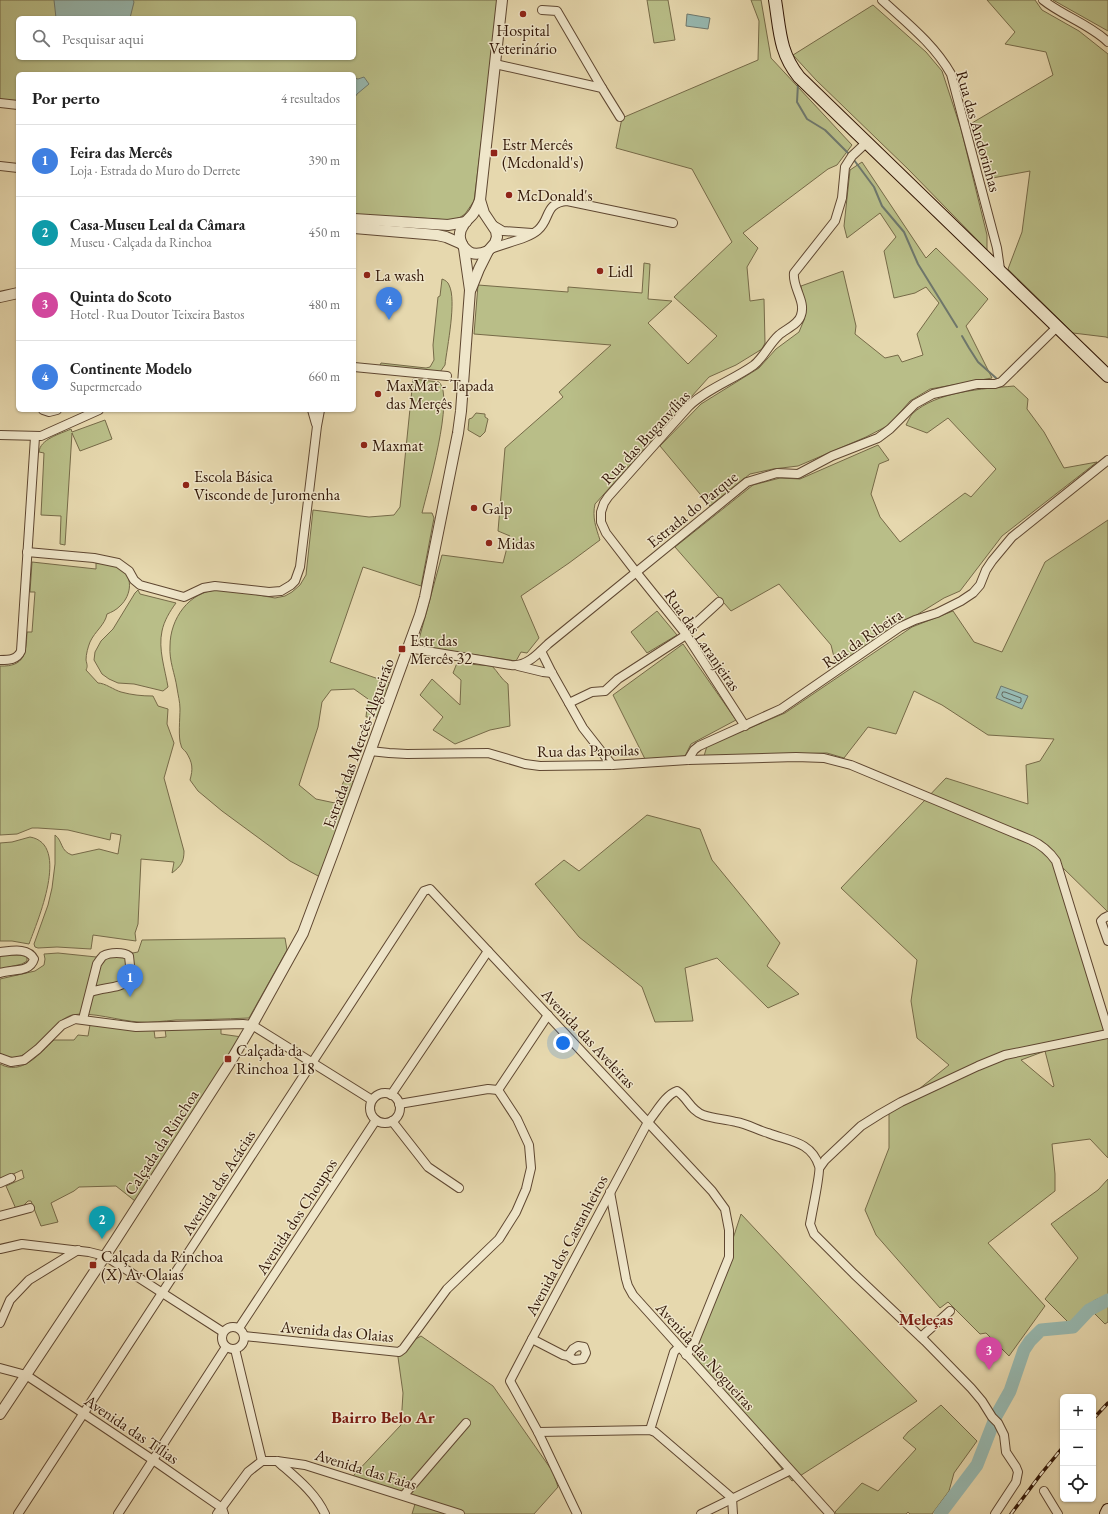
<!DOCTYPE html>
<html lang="pt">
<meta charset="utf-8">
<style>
body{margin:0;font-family:"EB Garamond",serif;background:#f2f2f2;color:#222}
.controls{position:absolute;right:12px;bottom:12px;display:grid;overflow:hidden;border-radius:6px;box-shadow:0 1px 3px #0004}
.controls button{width:36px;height:36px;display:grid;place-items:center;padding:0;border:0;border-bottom:1px solid #e0e0e0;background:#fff;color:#222;font:20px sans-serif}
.you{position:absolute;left:563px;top:1043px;width:14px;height:14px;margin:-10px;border:3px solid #fff;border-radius:50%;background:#1a73e8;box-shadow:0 0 0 6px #1a73e833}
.badge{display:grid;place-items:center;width:26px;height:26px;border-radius:50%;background:#8f2418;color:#fff;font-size:13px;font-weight:700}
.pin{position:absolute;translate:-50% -33px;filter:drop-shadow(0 1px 2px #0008)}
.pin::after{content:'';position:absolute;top:21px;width:14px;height:12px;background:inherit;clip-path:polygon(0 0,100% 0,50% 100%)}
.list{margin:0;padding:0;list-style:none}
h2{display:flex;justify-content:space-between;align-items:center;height:52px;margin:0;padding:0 16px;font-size:17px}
h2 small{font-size:13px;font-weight:400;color:#767676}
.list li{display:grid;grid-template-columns:26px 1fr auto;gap:12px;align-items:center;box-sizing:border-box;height:72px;padding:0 16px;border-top:1px solid #e0e0e0}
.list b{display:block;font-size:15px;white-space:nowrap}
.list p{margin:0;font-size:13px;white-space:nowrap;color:#767676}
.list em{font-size:13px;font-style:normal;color:#767676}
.icon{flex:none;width:22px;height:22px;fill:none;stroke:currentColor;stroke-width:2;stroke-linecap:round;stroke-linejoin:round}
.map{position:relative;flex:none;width:1108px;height:1514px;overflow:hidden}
.search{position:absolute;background:#fff;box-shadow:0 1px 3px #0004;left:16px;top:16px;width:340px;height:44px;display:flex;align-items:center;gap:10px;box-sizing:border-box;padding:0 14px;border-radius:6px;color:#767676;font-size:15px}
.panel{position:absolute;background:#fff;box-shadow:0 1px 3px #0004;left:16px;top:72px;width:340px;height:340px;border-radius:6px}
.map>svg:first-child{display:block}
</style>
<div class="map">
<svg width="1108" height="1514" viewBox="0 0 1108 1514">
<rect width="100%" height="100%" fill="#e6d8ae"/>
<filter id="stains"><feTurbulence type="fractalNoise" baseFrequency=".005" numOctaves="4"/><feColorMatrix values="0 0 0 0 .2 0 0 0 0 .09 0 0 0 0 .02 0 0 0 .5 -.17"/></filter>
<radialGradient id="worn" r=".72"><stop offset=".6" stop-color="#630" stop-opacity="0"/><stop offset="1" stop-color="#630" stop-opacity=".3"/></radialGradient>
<!-- green -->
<g fill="#b9be88" stroke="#766a48" fill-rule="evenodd">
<path d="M 0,0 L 499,0 L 474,201 L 465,214 L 459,218 L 449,220 L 406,217 L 354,217 L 354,74 L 18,74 L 18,101 L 0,99 ZM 18,18 L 354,18 L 354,58 L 18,58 Z"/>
<path d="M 647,0 L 668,0 L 675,40 L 654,43 Z"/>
<path d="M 751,0 L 761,0 L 771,58 L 852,145 L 837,165 L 828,169 L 743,233 L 758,248 L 747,267 L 750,301 L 764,299 L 765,343 L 762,349 L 736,365 L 709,377 L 595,504 C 592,517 596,528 600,540 L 569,563 L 521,596 L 539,638 L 527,653 L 521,652 L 516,661 L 418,646 L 418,643 L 442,555 L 503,563 L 510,536 L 498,531 L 505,448 L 563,397 L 559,392 L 611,345 L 474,334 L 478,285 L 568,292 L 568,287 L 642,293 L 644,263 L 650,264 L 648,299 L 672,301 L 648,323 L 688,364 L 717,336 L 674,297 L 732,242 L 692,169 L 616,148 L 622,118 L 758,60 L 759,21 Z"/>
<path d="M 987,0 L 1035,0 L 1042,10 L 1079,31 L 1108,54 L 1108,338 L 1106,337 L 1073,333 L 1008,269 L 1022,232 L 1030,171 L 987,179 L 972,123 L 1053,75 L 1046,52 L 1005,44 L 1015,32 Z"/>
<path d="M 1053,0 L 1108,0 L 1108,31 Z"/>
<path d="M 873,5 L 926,52 L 942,71 L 961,129 L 987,235 L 987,250 L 908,169 L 816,80 L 793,55 Z"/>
<path d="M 862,162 L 926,258 L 936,248 L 988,299 L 966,326 L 992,378 L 930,389 L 910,401 L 889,425 L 866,437 L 798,466 L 773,469 L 750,474 L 710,506 L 660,446 L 701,404 L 759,368 L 776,349 L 799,332 L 804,320 L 805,307 L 801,286 L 843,271 L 856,326 L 855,334 L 885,358 L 898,355 L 902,362 L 923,355 L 917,334 L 939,303 L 926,287 L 915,293 L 894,298 L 884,251 L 896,237 L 880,213 L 847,238 L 844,226 L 850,170 Z"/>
<path d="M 442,279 C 445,280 448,282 449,285 C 457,300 447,347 445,365 L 440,372 L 381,366 L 380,365 L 381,363 L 426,368 L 430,367 L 434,360 L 433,345 L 438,297 L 440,296 Z"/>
<path d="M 413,379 L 439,382 C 455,396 427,492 422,513 L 432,513 L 434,518 L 421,586 L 363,567 L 330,662 L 390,683 L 377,717 L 366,717 L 368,699 L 354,689 L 331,690 L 322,702 L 318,727 L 299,785 L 316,799 L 335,803 L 345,778 L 354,782 L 320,877 L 290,861 L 222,811 L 198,791 L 190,780 C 193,769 193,763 186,752 C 184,750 181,748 181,745 C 178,739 180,717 180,709 C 180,702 178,695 177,688 C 175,674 169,661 170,646 C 170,619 189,591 218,590 C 235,590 258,595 275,598 L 285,596 L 292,592 L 300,585 L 306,575 L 313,510 L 369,517 L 394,515 L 400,507 Z"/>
<path d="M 1014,386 L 1028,399 L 1027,409 L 1044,432 L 1064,468 L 1097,462 L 1002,536 L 960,591 L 944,598 L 836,665 L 831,645 L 779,584 L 731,611 L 675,547 L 753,485 L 780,478 L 800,479 L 878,445 L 889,460 L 879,464 L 871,494 L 880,517 L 900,542 L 965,493 L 971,497 L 996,469 L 948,418 L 927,433 L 906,425 C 908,421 910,417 912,414 C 937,391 982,389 1014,386 Z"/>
<path d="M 476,413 L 485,414 L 485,417 L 488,419 L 485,432 L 480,437 L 468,430 L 469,419 L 472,418 Z"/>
<path d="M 105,420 L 112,439 L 80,451 L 72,433 L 65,545 L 60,544 L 61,516 L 41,515 L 44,453 L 39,452 C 40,439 60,434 71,429 L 72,432 Z"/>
<path d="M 1108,520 L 1108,912 L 1062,867 L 1108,1026 L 1108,1158 L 1090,1139 L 1052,1144 L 1055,1174 L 1055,1191 L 988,1243 L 1045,1306 L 1009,1356 L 986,1333 L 980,1334 L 948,1302 L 940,1308 L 876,1235 L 865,1210 L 889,1148 L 889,1113 L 949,1065 L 917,1038 L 911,1001 L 917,960 L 841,888 L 946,778 L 1028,804 L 1026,765 L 1040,761 L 1054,739 L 988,735 L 942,705 L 914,691 L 896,734 L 868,727 L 844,758 L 827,753 L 704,756 L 707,746 L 785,713 L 912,627 L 953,611 L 974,642 L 1002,652 L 1045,562 ZM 1045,1051 L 1054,1086 L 1053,1087 L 1021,1060 Z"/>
<path d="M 32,562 L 96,569 L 96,563 C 103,564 113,563 118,566 C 134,575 132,595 120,606 C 116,610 112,612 107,614 C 105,625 95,631 90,642 C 88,647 86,654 86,660 C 87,665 88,666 86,670 L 98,683 C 105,683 114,690 121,692 C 132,695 142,696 153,696 L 158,706 L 168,709 L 167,724 L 174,743 L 164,778 L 184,851 C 184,862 181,866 172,873 L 174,862 L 141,859 L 138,924 L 135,933 L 136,941 L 93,935 L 91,949 L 57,947 L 38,948 L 35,947 L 34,944 L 48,905 L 52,888 L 55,864 L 55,835 C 63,841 60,851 72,855 L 99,849 L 118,854 L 121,835 L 111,833 L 110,840 L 68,830 L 38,828 L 32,828 L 17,834 L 0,835 L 0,666 C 25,667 26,653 27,632 L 32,632 L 35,592 L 30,592 Z"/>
<path d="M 138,590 L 140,594 L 176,603 C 170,611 164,621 162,631 C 158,649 165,669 168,687 L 163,691 L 134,684 L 118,683 L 109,679 L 102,674 L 94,660 L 95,652 L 101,641 L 113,629 L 135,593 Z"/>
<path d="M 657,611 L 677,635 L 647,653 L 631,632 Z"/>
<path d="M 683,644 L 736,720 L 691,744 L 685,756 L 645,759 L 613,695 Z"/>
<path d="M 457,663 L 492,666 C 498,672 501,679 508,684 L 510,726 L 490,730 L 455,744 L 433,730 L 443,717 L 420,695 L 432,679 L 460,705 L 461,680 L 453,673 Z"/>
<path d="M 647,815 L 700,829 L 712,860 L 780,943 L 767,966 L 799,994 L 768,1008 L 717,958 L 685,968 L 693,1021 L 655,1022 L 642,987 L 579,937 L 535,884 L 564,860 L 579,871 Z"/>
<path d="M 30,837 C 71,844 37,922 29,944 L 12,941 L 0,941 L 0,843 L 12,842 Z"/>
<path d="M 285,938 L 287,950 L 249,1018 C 224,1019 200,1020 176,1020 C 163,1021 151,1023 139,1022 C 120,1021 90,1011 72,1015 C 48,1022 27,1073 0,1053 L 0,979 L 35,971 L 44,965 L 45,959 L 44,954 L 58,953 L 106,958 L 138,952 L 142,940 Z"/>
<path d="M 11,955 L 24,955 L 27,957 L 27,961 L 22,964 L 0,969 L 0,956 Z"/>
<path d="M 90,1025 L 154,1030 L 155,1038 L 166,1037 L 165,1029 L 221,1028 L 221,1034 L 242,1037 L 135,1201 L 116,1186 L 79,1187 L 74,1191 L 51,1203 L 58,1222 L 41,1226 L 31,1201 L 28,1201 L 21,1208 L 16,1209 L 6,1186 L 24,1178 L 22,1170 L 0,1180 L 0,1064 C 22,1076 39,1054 54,1040 L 74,1040 L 78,1035 L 88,1036 Z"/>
<path d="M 1108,1179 L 1108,1295 L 1095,1300 L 1069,1323 L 1045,1299 L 1078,1258 L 1051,1224 L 1098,1190 Z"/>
<path d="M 741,1214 L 917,1401 L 792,1481 L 693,1361 Z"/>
<path d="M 1106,1302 L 1108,1302 L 1108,1322 L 1105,1324 L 1092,1311 Z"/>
<path d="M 421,1336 L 493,1386 L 553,1472 L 558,1487 L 534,1514 L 412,1514 L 415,1504 L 353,1476 L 401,1425 L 403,1393 L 397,1350 Z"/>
<path d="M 941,1405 L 977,1441 L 954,1473 L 949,1491 L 932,1514 L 910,1514 L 908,1512 L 906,1514 L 836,1514 L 835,1512 L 862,1483 L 878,1491 L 916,1449 L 903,1438 L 908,1432 Z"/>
</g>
<!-- water -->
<g fill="#97b9b1" stroke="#6f786d">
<path d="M 54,0 L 133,0 L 134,2 L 130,18 L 56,18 Z"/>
<path d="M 687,14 L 710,18 L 708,29 L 686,26 Z"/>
<path d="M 364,77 L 369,84 L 357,94 L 354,99 L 354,78 L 358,79 Z"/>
<path d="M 1001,686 L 1028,696 L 1022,709 L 996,698 Z"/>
</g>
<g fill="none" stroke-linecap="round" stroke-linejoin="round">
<!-- shore -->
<path stroke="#64685c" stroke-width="1" d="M 1003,692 L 1005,692 L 1021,698 L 1021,702 L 1019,703 L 1003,697 L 1002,695 Z"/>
<!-- stream -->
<g stroke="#6f786d" stroke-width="2">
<path d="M 798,84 L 797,102 L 807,119 L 825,130 L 848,153"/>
<path d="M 854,160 L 874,187 L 882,206 L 904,232 L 918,264 L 957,327"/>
<path d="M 962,336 L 969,348 L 978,362 L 996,378"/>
</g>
<!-- river -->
<path stroke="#97b9b1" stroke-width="13" d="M 940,1514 L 977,1465 L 996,1416 L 1010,1391 L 1024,1350 L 1030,1341 L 1041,1330 L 1073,1327 L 1089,1310 L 1108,1300"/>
<defs>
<g id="minor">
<path d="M 882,0 C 907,23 934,44 951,74 L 997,248 L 1000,269"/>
<path d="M 1043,0 C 1063,16 1089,24 1108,42"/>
<path d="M 542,10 L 557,11 L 602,88"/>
<path d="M 495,64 L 602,88 L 620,117"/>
<path d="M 0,103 L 18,105"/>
<path d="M 0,166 L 18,168"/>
<path d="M 493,225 L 503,231 L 532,233"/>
<path d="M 491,249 C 505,243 528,239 538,230 C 551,219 544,203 567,201 L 673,223"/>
<path d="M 354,367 L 447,376"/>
<path d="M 43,410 L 49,412 L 57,410"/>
<path d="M 312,410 L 316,424"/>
<path d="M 0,435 L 41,436 L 99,410"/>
<path d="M 27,552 L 94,558 L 118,563 L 129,571 L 134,580 L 140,585 L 184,597 L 203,588 L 215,586 L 269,592 L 281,591 L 291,585 L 295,581 L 300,567 L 317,426 L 320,410"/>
<path d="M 685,633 L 719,602"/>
<path d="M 408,648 L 511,665 C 526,667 538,654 548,644 L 747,482 L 777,473 L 798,474 L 832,456 L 878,438 L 890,429 L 915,404 L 933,394 L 977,384 L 995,384 L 1001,382 L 1057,327"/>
<path d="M 541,651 L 552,673 L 583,728 L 612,765"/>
<path d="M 0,660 C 9,660 17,660 21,651 L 35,437"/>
<path d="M 518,666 L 543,672 L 552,673"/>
<path d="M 569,703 L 592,692 L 605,691 L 618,679 L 686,635"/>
<path d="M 745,726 L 685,633 L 636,572 L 606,533 L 601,522 L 601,512 L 604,503 L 608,497 L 689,406 C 708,388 733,380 754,365 C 764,357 769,344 779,335 C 786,329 799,324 801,315 C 806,301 792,287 794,273 L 835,221 L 842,198 L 845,167 L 852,156 L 867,142"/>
<path d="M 370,751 L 389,753 L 407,754 L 488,753 L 525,764 L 540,766 L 612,765 L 688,760 L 796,757 L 824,758 L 851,765 L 1031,840 C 1042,845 1049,851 1056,861 L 1108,1030"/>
<path d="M 688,760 L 694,750 L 699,746 L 781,709 L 900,627 L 915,620 L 937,613 L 961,601 L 973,593 L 980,585 L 986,570 L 992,561 L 1012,537 L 1108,460"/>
<path d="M 1108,916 L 1104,918 L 1101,921 L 1108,941"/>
<path d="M 0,952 C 11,951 28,947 34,959 C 30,973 12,969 0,973"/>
<path d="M 83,1019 L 97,964 C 99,961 101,958 103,956 C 110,952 124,952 129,956 L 131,975 L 130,980 C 119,989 104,987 91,992"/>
<path d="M 0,1058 L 11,1062 L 24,1060 L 38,1049 L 62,1025 L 75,1019 L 136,1027 L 243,1024 L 252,1025 L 372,1100"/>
<path d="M 498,1090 L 548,1015"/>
<circle cx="385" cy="1108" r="15"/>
<path d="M 391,1095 L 488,951"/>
<path d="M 399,1104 L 488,1089 L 498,1090"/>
<path d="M 392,1121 L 428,1167 L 459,1188"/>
<path d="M 820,1167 L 825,1160 L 861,1126 L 880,1114 L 901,1102 L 978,1066 L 1005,1055 L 1108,1034"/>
<path d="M 0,1183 L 11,1178"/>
<path d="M 610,1192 L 626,1279 L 628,1286 L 633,1295 L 830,1514"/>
<path d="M 0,1216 L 30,1208"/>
<path d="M 0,1249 L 22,1244 L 89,1252 L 105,1256 L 223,1332"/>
<path d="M 0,1323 L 10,1300 L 29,1280 L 78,1250"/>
<circle cx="233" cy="1338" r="11"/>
<path d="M 239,1328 L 376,1120"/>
<path d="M 244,1336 L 399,1352 L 403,1349 L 447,1289 L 499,1239 L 516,1212 L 526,1189 L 531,1168 L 529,1145 L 517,1119 L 498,1090"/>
<path d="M 921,1337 L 950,1311"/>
<path d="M 532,1339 L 563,1355 L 568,1356 L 574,1360 L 583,1359 L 586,1353 L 584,1347 L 578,1346 L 573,1349 L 568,1356"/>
<path d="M 0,1368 L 26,1375 L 38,1383 L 153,1460 L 222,1508 L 224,1514"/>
<path d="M 650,1430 L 674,1352 L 679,1347"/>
<path d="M 538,1432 L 650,1430 L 655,1432 L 732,1498 L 733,1514"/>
<path d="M 262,1461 L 277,1461 L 305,1465 L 460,1514"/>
<path d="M 277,1461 C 295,1477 315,1492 325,1514"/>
<path d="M 1044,1491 L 1058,1514"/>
<path d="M 404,1495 L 466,1423"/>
<path d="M 18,1514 L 424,891 L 430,889 L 712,1191 L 725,1209 L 729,1230 L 729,1257 L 693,1346 L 686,1355"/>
<path d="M 118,1514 L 226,1347"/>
<path d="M 217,1514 L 248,1472 L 262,1461 L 235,1349"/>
<path d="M 577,1514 L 538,1432 L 510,1381 L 532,1339 L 648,1122 C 656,1113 665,1095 677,1091 C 688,1098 690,1110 703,1115 C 714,1119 725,1119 736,1122 C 748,1124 757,1130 768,1133 C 788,1141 811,1141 819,1166 C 821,1171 812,1212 811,1219 L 810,1224 L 814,1234 L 854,1274 L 925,1341 L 971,1388 L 982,1401 L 992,1417 L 998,1423 L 1004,1435 L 1006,1452 L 1016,1467 L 1018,1472 L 1016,1482 L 995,1514"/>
<path d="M 701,1514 L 789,1471"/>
</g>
<g id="tertiary">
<path d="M 354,219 L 448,225 L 466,222"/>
<path d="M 354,228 L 437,235 L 446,237 L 462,244"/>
<path d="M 488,251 C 481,254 474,256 468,251 C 460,245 457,234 463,226 C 465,221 470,218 473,214 C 476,210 478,205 480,200 L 502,0"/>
<path d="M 471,289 L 479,269 L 488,251 L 495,243 L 497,237 L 496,231 L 484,213 L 480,200"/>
<path d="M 0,297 L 18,293"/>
<path d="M 0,1414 L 113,1244 L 229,1064 L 252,1025 L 303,933 L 336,845 L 420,615 L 425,597 L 458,433 L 461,411 L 470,290 L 464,248"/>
</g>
<g id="secondary">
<path d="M 775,0 C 780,30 779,52 799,77 L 1108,376"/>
<path d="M 1106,1514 L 1108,1510"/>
</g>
</defs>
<!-- minor casing -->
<use href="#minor" stroke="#5f4731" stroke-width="10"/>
<!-- tertiary casing -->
<use href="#tertiary" stroke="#5f4731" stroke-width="12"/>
<!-- secondary casing -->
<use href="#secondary" stroke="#321707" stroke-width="14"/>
<!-- minor -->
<use href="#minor" stroke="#efe6ca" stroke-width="8"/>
<!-- tertiary -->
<use href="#tertiary" stroke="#efe6ca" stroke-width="10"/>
<!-- secondary -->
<use href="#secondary" stroke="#efe6ca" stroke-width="12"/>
<defs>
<g id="rail">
<path d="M 1093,1419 L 1108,1403"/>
<path d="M 1011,1514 L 1041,1474 L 1063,1447"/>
</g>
</defs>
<!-- rail casing -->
<use href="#rail" stroke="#321707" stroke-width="3.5"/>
<!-- rail -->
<use href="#rail" stroke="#efe6ca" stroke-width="2" stroke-dasharray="6" stroke-linecap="butt"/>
</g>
<!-- markers -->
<g fill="#8f2418" stroke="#efe6ca" stroke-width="1.5">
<circle cx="523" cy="14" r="4"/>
<rect x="490" y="149" width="8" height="8" rx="2"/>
<circle cx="509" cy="195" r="4"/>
<circle cx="600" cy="271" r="4"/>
<circle cx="367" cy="275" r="4"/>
<circle cx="378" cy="394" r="4"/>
<circle cx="364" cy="445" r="4"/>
<circle cx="186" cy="485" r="4"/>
<circle cx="474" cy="508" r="4"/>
<circle cx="489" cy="543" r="4"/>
<rect x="398" y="645" width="8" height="8" rx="2"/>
<rect x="224" y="1055" width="8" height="8" rx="2"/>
<rect x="89" y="1261" width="8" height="8" rx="2"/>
</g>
<g text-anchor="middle" stroke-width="3" stroke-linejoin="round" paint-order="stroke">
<!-- poi labels -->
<g font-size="16" fill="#321707" stroke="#efe6ca" text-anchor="start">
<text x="523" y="36" text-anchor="middle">Hospital<tspan x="523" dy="18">Veterinário</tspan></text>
<text x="502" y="150">Estr Mercês<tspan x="502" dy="18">(Mcdonald's)</tspan></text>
<text x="517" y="201">McDonald's</text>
<text x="608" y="277">Lidl</text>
<text x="375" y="281">La wash</text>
<text x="386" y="391">MaxMat - Tapada<tspan x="386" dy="18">das Merçês</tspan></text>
<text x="372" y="451">Maxmat</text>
<text x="194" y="482">Escola Básica<tspan x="194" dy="18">Visconde de Juromenha</tspan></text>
<text x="482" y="514">Galp</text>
<text x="497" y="549">Midas</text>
<text x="410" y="646">Estr das<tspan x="410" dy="18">Mercês 32</tspan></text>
<text x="236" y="1056">Calçada da<tspan x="236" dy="18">Rinchoa 118</tspan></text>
<text x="101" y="1262">Calçada da Rinchoa<tspan x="101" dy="18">(X) Av Olaias</tspan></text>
</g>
<!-- street labels -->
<g font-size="16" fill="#321707" stroke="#efe6ca">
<text transform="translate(979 131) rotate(74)" y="6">Rua das Andorinhas</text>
<text transform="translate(645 437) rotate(-47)" y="6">Rua das Buganvílias</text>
<text transform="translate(692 509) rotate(-39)" y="6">Estrada do Parque</text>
<text transform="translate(862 638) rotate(-34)" y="6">Rua da Ribeira</text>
<text transform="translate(703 640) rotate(55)" y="6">Rua das Laranjeiras</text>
<text transform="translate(358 743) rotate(-70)" y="6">Estrada das Mercês-Algueirão</text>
<text transform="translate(588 750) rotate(-1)" y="6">Rua das Papoilas</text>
<text transform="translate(589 1038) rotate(47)" y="6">Avenida das Aveleiras</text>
<text transform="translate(161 1142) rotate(-57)" y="6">Calçada da Rinchoa</text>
<text transform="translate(218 1182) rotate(-57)" y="6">Avenida das Acácias</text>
<text transform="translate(296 1216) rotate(-57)" y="6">Avenida dos Choupos</text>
<text transform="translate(566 1245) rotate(-62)" y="6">Avenida dos Castanheiros</text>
<text transform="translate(337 1331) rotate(5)" y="6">Avenida das Olaias</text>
<text transform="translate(706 1356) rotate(48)" y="6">Avenida das Nogueiras</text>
<text transform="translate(132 1429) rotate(34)" y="6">Avenida das Tílias</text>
<text transform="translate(366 1469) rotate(17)" y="6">Avenida das Faias</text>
</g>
<!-- neighbourhood labels -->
<g font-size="17" font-weight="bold" fill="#7a1f14" stroke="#efe6ca">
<text x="926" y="1325">Meleças</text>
<text x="383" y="1423">Bairro Belo Ar</text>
</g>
</g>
<rect width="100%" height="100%" filter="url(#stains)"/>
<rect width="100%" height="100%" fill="url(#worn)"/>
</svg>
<div class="controls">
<button>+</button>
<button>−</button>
<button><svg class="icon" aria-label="locate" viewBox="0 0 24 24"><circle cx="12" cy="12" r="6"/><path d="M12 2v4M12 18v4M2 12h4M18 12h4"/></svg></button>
</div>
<div class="you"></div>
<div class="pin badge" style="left:130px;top:997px;background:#3f7fe0">1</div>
<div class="pin badge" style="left:102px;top:1239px;background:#0f9aa8">2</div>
<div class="pin badge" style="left:989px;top:1370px;background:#d1479c">3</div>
<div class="pin badge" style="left:389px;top:320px;background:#3f7fe0">4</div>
<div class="search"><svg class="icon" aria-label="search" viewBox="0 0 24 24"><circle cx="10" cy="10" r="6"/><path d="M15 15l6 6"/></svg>Pesquisar aqui</div>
<section class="panel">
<h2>Por perto<small>4 resultados</small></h2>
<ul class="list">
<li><span class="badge" style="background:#3f7fe0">1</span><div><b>Feira das Mercês</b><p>Loja · Estrada do Muro do Derrete</p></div><em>390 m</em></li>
<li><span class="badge" style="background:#0f9aa8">2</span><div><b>Casa-Museu Leal da Câmara</b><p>Museu · Calçada da Rinchoa</p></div><em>450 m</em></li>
<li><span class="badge" style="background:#d1479c">3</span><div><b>Quinta do Scoto</b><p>Hotel · Rua Doutor Teixeira Bastos</p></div><em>480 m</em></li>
<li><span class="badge" style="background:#3f7fe0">4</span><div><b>Continente Modelo</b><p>Supermercado</p></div><em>660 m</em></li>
</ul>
</section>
</div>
